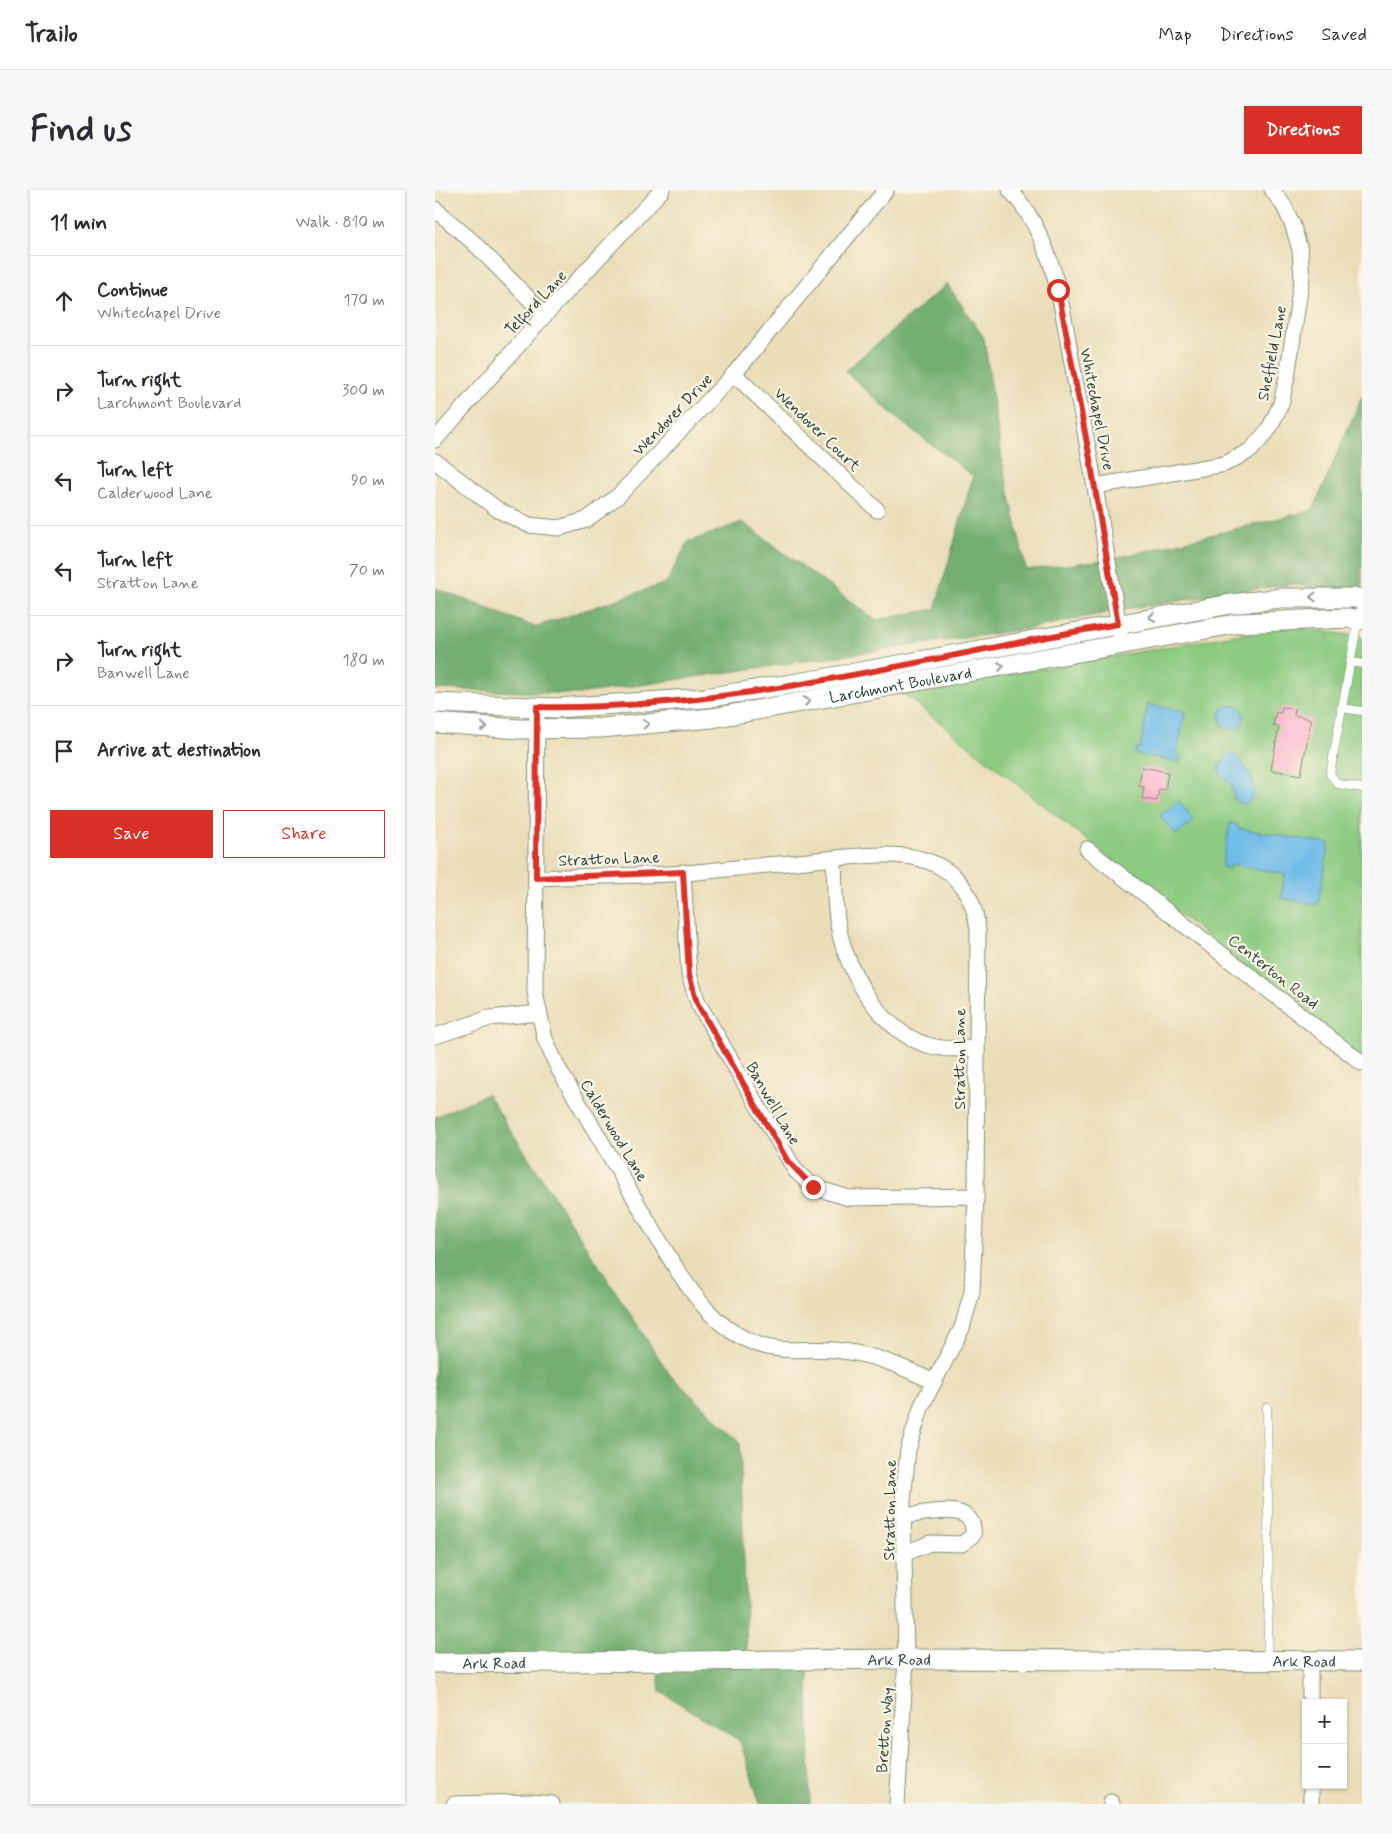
<!DOCTYPE html>
<meta charset="utf-8">
<style>
body{margin:0;font-family:Mynerve,sans-serif;background:#f7f7f7;color:#2b2b33}
.controls{position:absolute;right:15px;bottom:15px;display:grid;overflow:hidden;border-radius:0px;box-shadow:0 1px 4px #0004}
.controls button{width:45px;height:45px;display:grid;place-items:center;padding:0;border:0;border-bottom:1px solid #e1e1e2;background:#fff;color:#2b2b33;font:25px sans-serif}
.stop{position:absolute;width:15px;height:15px;margin:-11px;border:4px solid #d93025;border-radius:50%;background:#fff}
.stop.end{background:#d93025;border-color:#fff;box-shadow:0 1px 5px #0008}
.list{margin:0;padding:0;list-style:none}
h2{display:flex;justify-content:space-between;align-items:center;height:65px;margin:0;padding:0 20px;font-size:21px}
h2 small{font-size:16px;font-weight:400;color:#7c7c81}
.list li{display:grid;grid-template-columns:32px 1fr auto;gap:15px;align-items:center;box-sizing:border-box;height:90px;padding:0 20px;border-top:1px solid #e1e1e2}
.list b{display:block;font-size:19px;white-space:nowrap}
.list p{margin:0;font-size:16px;white-space:nowrap;color:#7c7c81}
.list em{font-size:16px;font-style:normal;color:#7c7c81}
.actions{display:flex;gap:10px;padding:15px 20px}
.actions a{flex:1;padding:11px 0;border:1px solid #d93025;border-radius:0px;text-align:center;font-size:18px;color:#d93025}
.actions .main{background:#d93025;color:#fff}
.icon{flex:none;width:28px;height:28px;fill:none;stroke:currentColor;stroke-width:2;stroke-linecap:round;stroke-linejoin:round}
.map{position:relative;flex:none;width:927px;height:1614px;overflow:hidden;border-radius:0px}
header{display:flex;align-items:center;gap:30px;box-sizing:border-box;height:70px;padding:0 25px;background:#fff;border-bottom:1px solid #e1e1e2}
header strong{font-size:24px}
nav{display:flex;gap:28px;margin-inline-start:auto;font-size:18px}
.intro{display:flex;align-items:center;justify-content:space-between;box-sizing:border-box;height:120px;padding:0 30px}
h1{margin:0;font-size:35px}
.button{padding:12px 22px;border-radius:0px;background:#d93025;color:#fff;font-size:18px;font-weight:700}
main{display:flex;gap:30px;padding:0 30px}
aside{flex:1;background:#fff;border-radius:0px;box-shadow:0 1px 4px #0004}
.map>svg:first-child{display:block}
</style>
<header>
<strong>Trailo</strong>
<nav><a>Map</a><a>Directions</a><a>Saved</a></nav>
</header>
<div class="intro"><h1>Find us</h1><a class="button">Directions</a></div>
<main>
<aside>
<h2>11 min<small>Walk · 810 m</small></h2>
<ul class="list">
<li><svg class="icon" aria-label="ahead" viewBox="0 0 24 24"><path d="M12 20V5M6 11l6-6 6 6"/></svg><div><b>Continue</b><p>Whitechapel Drive</p></div><em>170 m</em></li>
<li><svg class="icon" aria-label="right" viewBox="0 0 24 24"><path d="M7 20v-9h11M14 6l5 5-5 5"/></svg><div><b>Turn right</b><p>Larchmont Boulevard</p></div><em>300 m</em></li>
<li><svg class="icon" aria-label="left" viewBox="0 0 24 24"><path d="M17 20v-9H6M10 6l-5 5 5 5"/></svg><div><b>Turn left</b><p>Calderwood Lane</p></div><em>90 m</em></li>
<li><svg class="icon" aria-label="left" viewBox="0 0 24 24"><path d="M17 20v-9H6M10 6l-5 5 5 5"/></svg><div><b>Turn left</b><p>Stratton Lane</p></div><em>70 m</em></li>
<li><svg class="icon" aria-label="right" viewBox="0 0 24 24"><path d="M7 20v-9h11M14 6l5 5-5 5"/></svg><div><b>Turn right</b><p>Banwell Lane</p></div><em>180 m</em></li>
<li><svg class="icon" aria-label="arrive" viewBox="0 0 24 24"><path d="M6 21V4h12l-3 4 3 4H6"/></svg><div><b>Arrive at destination</b></div></li>
</ul>
<div class="actions"><a class="main">Save</a><a>Share</a></div>
</aside>
<div class="map">
<svg width="927" height="1614" viewBox="0 0 927 1614">
<rect width="100%" height="100%" fill="#fcf5e5"/>
<filter id="ink" filterUnits="userSpaceOnUse"><feTurbulence type="fractalNoise" baseFrequency=".02" numOctaves="2"/><feDisplacementMap in="SourceGraphic" scale="10" xChannelSelector="R" yChannelSelector="G"/><feConvolveMatrix kernelMatrix="1 2 1 2 8 2 1 2 1" color-interpolation-filters="sRGB"/></filter>
<filter id="wash" filterUnits="userSpaceOnUse"><feTurbulence type="fractalNoise" baseFrequency=".0096" numOctaves="4" result="noise"/><feDisplacementMap in="SourceGraphic" scale="20" xChannelSelector="R" yChannelSelector="G"/><feGaussianBlur stdDeviation="1.12" result="paint"/><feColorMatrix in="noise" values="0 0 0 0 0 0 0 0 0 0 0 0 0 0 0 0 0 1.4 0 .05"/><feComposite in="paint" operator="in"/></filter>
<g filter="url(#wash)">
<rect width="100%" height="100%" fill="#eadeb9"/>
<!-- green -->
<path fill="#8dcb82" stroke="#56845b" d="M 852,436 L 927,447 L 927,870 L 468,503 Z"/>
<!-- forest -->
<g fill="#72af70" stroke="#487652">
<path d="M 512,94 L 549,148 L 567,270 L 591,380 L 677,369 L 878,320 L 927,206 L 927,403 L 855,394 L 690,419 L 598,438 L 143,504 L 0,499 L 0,398 L 100,437 L 231,393 L 253,352 L 307,332 L 441,430 L 500,419 L 538,286 L 464,230 L 410,181 Z"/>
<path d="M 52,904 L 235,1185 L 305,1252 L 312,1464 L 373,1466 L 375,1614 L 325,1614 L 305,1551 L 225,1501 L 222,1471 L 0,1466 L 0,927 Z"/>
</g>
<!-- water -->
<g fill="#70bce9" stroke="#487c8e">
<circle cx="797" cy="527" r="12"/>
<path d="M 713,515 L 750,521 L 742,566 L 746,567 L 745,572 L 700,564 L 701,558 L 705,559 Z"/>
<path d="M 798,563 C 808,573 832,600 811,614 L 804,613 L 799,609 L 797,595 L 785,584 L 783,575 L 785,576 L 791,566 Z"/>
<path d="M 744,611 L 759,630 L 741,645 L 725,626 Z"/>
<path d="M 795,633 L 803,634 L 802,638 L 894,654 L 883,715 L 846,708 L 850,684 L 796,674 L 795,678 L 787,677 Z"/>
</g>
<g id="blocks">
<!-- building -->
<g fill="#fca6c7">
<path d="M 847,517 L 860,519 L 859,525 L 876,529 L 866,585 L 836,580 L 844,536 L 838,535 L 841,522 L 846,523 Z"/>
<path d="M 707,577 L 733,582 L 730,600 L 724,599 L 722,611 L 707,609 L 709,597 L 704,596 Z"/>
</g>
</g>
</g>
<g filter="url(#ink)">
<use href="#blocks" fill-opacity="0" stroke="#848e76" stroke-width="1"/>
<g fill="none" stroke-linecap="round" stroke-linejoin="round">
<defs>
<g id="service">
<path d="M 927,408 L 895,584 L 903,594 L 927,598"/>
<path d="M 916,472 L 927,474"/>
<path d="M 906,518 L 927,521"/>
<path d="M 832,1217 L 834,1413 L 832,1470"/>
</g>
<g id="minor">
<path d="M 575,0 C 626,56 628,135 643,205 C 659,288 673,371 687,455"/>
<path d="M 0,19 L 38,52 L 110,125"/>
<path d="M 299,184 L 442,320"/>
<path d="M 0,250 L 110,125 L 227,0"/>
<path d="M 0,271 L 63,320 L 94,335 L 124,338 L 151,330 L 183,306 L 299,184 L 451,0"/>
<path d="M 660,296 L 790,274 L 816,260 L 834,239 L 846,214 L 852,187 L 867,87 L 865,60 L 858,36 L 849,16 L 837,0"/>
<path d="M 102,517 L 100,802 L 110,849 L 123,878 C 152,927 181,976 209,1025 C 229,1058 248,1094 274,1122 C 288,1137 305,1148 324,1155 C 348,1163 374,1158 399,1160 C 436,1163 466,1176 499,1192"/>
<path d="M 652,659 L 927,873"/>
<path d="M 399,670 C 400,691 399,714 403,735 C 412,785 451,852 507,858 C 518,860 530,858 541,858"/>
<path d="M 248,682 L 254,784 L 263,813 L 360,980 L 378,997 L 414,1008 L 541,1006"/>
<path d="M 101,688 C 145,686 190,686 234,684 C 270,682 307,677 343,674 C 381,671 451,659 486,669 C 522,679 539,705 543,740 L 541,1006 L 537,1102 L 527,1138 L 487,1215 L 473,1260 L 468,1311 L 471,1469 L 462,1614"/>
<path d="M 0,846 L 55,828 L 104,823"/>
<path d="M 469,1326 C 490,1324 542,1309 538,1345 L 527,1354 L 495,1353 L 471,1363"/>
<path d="M 875,1472 L 875,1513"/>
<path d="M 876,1595 L 876,1614"/>
<path d="M 676,1612 L 677,1614"/>
<path d="M 19,1614 L 95,1612 L 117,1614"/>
</g>
<g id="tertiary">
<path d="M 0,513 L 121,518 L 270,508 L 387,489 L 796,414 L 846,408 L 927,408"/>
<path id="s1" d="M 0,533 L 85,539 L 166,538 L 277,528 L 805,433 L 912,428 L 927,430"/>
<path id="s2" d="M 0,1473 L 471,1469 L 927,1471"/>
</g>
</defs>
<!-- service casing -->
<use href="#service" stroke="#848e76" stroke-width="9"/>
<!-- minor casing -->
<use href="#minor" stroke="#848e76" stroke-width="17"/>
<!-- tertiary casing -->
<use href="#tertiary" stroke="#848e76" stroke-width="21"/>
<!-- service -->
<use href="#service" stroke="#fff" stroke-width="8"/>
<!-- minor -->
<use href="#minor" stroke="#fff" stroke-width="15"/>
<!-- tertiary -->
<use href="#tertiary" stroke="#fff" stroke-width="19"/>
</g>
<!-- one-way arrows -->
<defs><path id="oneway-chevron" d="M-2-3.5L2.5 0L-2 3.5" fill="none" stroke-width="1.6" stroke-linecap="round" stroke-linejoin="round" transform="scale(1.25)"/></defs>
<g stroke="#8f9e9a">
<use href="#oneway-chevron" transform="translate(878 407) rotate(179)"/>
<use href="#oneway-chevron" transform="translate(717 427) rotate(170)"/>
<use href="#oneway-chevron" transform="translate(566 476) rotate(-10)"/>
<use href="#oneway-chevron" transform="translate(372 511) rotate(-10)"/>
<use href="#oneway-chevron" transform="translate(211 534) rotate(-5)"/>
<use href="#oneway-chevron" transform="translate(49 537) rotate(4)"/>
</g>
</g>
<g fill="none" stroke-linecap="round" stroke-linejoin="round" filter="url(#ink)">
<!-- route -->
<path stroke="#d93025" stroke-width="6" d="M 378,997 L 352,970 L 262,813 L 254,784 L 248,682 L 101,688 L 102,517 C 298,521 491,467 683,434 L 655,269 L 623,100"/>
</g>
<g text-anchor="middle" stroke-width="4.5" stroke-linejoin="round" paint-order="stroke">
<!-- street labels -->
<g font-size="16" fill="#1f3d34" stroke="#fcf5e5">
<text transform="translate(100 112) rotate(-47)" y="6">Telford Lane</text>
<text transform="translate(836 163) rotate(-79)" y="6">Sheffield Lane</text>
<text transform="translate(663 219) rotate(79)" y="6">Whitechapel Drive</text>
<text transform="translate(237 224) rotate(-46)" y="6">Wendover Drive</text>
<text transform="translate(383 239) rotate(44)" y="6">Wendover Court</text>
<text dy="6" stroke="none"><textPath href="#s1" startOffset="469">Larchmont Boulevard</textPath></text>
<text transform="translate(174 668) rotate(-2)" y="6">Stratton Lane</text>
<text transform="translate(839 781) rotate(38)" y="6">Centerton Road</text>
<text transform="translate(524 869) rotate(-90)" y="6">Stratton Lane</text>
<text transform="translate(339 913) rotate(60)" y="6">Banwell Lane</text>
<text transform="translate(180 940) rotate(59)" y="6">Calderwood Lane</text>
<text transform="translate(454 1320) rotate(-89)" y="6">Stratton Lane</text>
<text dy="6" stroke="none"><textPath href="#s2" startOffset="464">Ark Road</textPath></text>
<text dy="6" stroke="none"><textPath href="#s2" startOffset="59">Ark Road</textPath></text>
<text dy="6" stroke="none"><textPath href="#s2" startOffset="869">Ark Road</textPath></text>
<text transform="translate(449 1540) rotate(-86)" y="6">Bretton Way</text>
</g>
</g>
</svg>
<div class="controls">
<button>+</button>
<button>−</button>
</div>
<div class="stop" style="left:623px;top:100px"></div>
<div class="stop end" style="left:378px;top:997px"></div>
</div>
</main>
